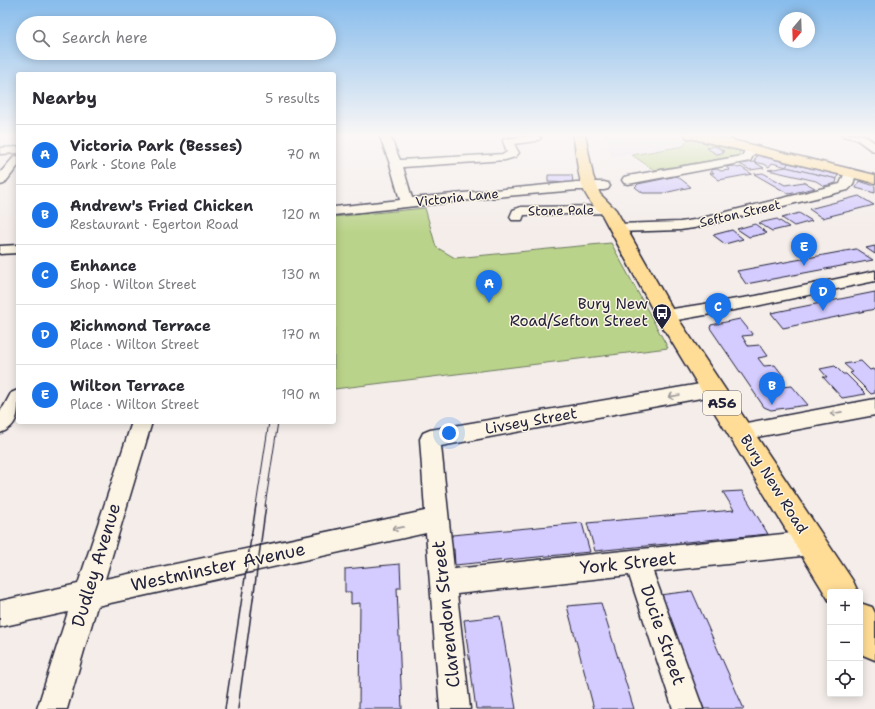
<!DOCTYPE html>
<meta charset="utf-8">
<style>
body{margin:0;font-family:"Shantell Sans",sans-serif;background:#f2f2f3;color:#2b2b33}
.controls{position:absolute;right:12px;bottom:12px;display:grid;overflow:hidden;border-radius:4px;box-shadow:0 2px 10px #0003}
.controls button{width:36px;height:36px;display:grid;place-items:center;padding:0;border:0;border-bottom:1px solid #e1e1e2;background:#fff;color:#2b2b33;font:20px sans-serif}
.compass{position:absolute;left:779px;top:12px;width:36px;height:36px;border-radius:50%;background:#fff;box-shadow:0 2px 10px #0003;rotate:199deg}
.you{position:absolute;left:449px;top:433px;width:14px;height:14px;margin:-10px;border:3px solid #fff;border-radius:50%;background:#1a73e8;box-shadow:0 0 0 6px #1a73e833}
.badge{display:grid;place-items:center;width:26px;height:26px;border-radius:50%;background:#1a73e8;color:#fff;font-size:13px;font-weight:700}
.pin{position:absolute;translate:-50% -33px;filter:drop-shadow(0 1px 2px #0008)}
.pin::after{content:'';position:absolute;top:21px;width:14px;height:12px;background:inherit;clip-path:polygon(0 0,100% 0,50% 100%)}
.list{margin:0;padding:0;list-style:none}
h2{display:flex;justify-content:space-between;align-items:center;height:52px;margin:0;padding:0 16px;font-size:17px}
h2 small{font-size:13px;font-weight:400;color:#7c7c81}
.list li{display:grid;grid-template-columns:26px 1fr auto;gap:12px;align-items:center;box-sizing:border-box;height:60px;padding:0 16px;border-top:1px solid #e1e1e2}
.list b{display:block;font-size:15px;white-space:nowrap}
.list p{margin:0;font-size:13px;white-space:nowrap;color:#7c7c81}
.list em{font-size:13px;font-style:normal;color:#7c7c81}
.icon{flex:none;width:22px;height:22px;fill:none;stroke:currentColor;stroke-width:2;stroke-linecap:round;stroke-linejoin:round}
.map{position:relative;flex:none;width:875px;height:709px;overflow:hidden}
.search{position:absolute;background:#fff;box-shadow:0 2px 10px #0003;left:16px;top:16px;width:320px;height:44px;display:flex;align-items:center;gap:10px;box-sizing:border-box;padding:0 14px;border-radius:22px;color:#7c7c81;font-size:15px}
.panel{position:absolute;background:#fff;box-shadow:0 2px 10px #0003;left:16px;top:72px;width:320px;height:352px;border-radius:4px}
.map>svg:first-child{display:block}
</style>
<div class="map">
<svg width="875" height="709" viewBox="0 0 875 709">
<rect width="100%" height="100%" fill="#f4edea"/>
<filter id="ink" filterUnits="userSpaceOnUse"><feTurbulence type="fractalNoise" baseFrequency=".025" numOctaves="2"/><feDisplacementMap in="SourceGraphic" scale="8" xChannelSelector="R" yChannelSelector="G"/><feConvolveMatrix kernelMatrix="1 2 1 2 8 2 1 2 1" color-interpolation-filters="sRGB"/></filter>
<g filter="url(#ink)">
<!-- built -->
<path fill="#eae3f0" d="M 603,134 L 665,134 L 688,139 L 684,146 L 612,157 Z"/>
<!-- green -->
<g fill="#bad38a" stroke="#6e7a62">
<path d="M 688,139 L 741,151 L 738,156 L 654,170 L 632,155 L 684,146 Z"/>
<path d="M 425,208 L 436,247 L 455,258 L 611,243 L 668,348 L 334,389 L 334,217 Z"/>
</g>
<!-- building -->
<g fill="#d4cbfe" stroke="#22223b">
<path d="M 715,146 L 724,151 L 722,151 L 724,153 L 716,154 L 707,148 Z"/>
<path d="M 757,155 L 788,163 L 787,167 L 772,163 L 769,167 L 764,164 L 754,162 Z"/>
<path d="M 754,162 L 764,168 L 750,170 L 740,164 Z"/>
<path d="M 788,163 L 838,174 L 837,179 L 786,167 Z"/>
<path d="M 734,166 L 738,168 L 741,167 L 752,174 L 719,180 L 710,173 L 714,173 L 710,170 L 717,169 L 721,171 L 730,170 L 726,167 Z"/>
<path d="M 786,167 L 837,179 L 836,183 L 824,186 L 816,181 L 768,170 Z"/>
<path d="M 763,173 L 785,185 L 804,182 L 815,188 L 789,194 L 754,174 Z"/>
<path d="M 548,175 L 572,175 L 573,183 L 548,182 Z"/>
<path d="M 677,176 L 691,187 L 664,193 L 643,193 L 635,187 L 638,184 Z"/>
<path d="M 859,181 L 875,186 L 875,193 L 856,188 Z"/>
<path d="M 859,196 L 874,205 L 822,218 L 809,209 Z"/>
<path d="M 799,213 L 812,221 L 794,226 L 782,218 Z"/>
<path d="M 777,219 L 789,227 L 772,231 L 759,223 Z"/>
<path d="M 755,224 L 767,233 L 749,237 L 737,229 Z"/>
<path d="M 732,230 L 743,239 L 725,244 L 713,235 Z"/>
<path d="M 875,246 L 875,254 L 866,248 Z"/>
<path d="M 856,249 L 873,260 L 746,284 L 737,271 Z"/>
<path d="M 875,292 L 875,309 L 783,328 L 771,313 Z"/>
<path d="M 740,319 L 753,335 L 742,336 L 748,346 L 760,345 L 768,356 L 758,358 L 764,366 L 775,365 L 784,377 L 773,378 L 780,387 L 792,386 L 808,405 L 771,410 L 764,407 L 710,328 L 711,325 Z"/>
<path d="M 861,361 L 870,370 L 873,369 L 875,372 L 875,393 L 871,394 L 850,373 L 853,372 L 844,364 Z"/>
<path d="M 835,366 L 843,374 L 846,374 L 866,394 L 842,398 L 823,377 L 827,377 L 820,369 Z"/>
<path d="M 742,491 L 768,534 L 595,551 L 587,523 L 734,510 L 723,492 Z"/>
<path d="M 582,523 L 590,552 L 455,565 L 454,549 L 450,549 L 448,538 L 452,537 L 452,535 Z"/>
<path d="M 400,564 L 401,588 L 397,588 L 402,709 L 359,709 L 360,603 L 351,604 L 351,592 L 345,592 L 345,569 Z"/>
<path d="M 692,591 L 744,709 L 704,709 L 659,595 Z"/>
<path d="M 601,603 L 634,709 L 594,709 L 567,606 Z"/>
<path d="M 500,616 L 516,709 L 476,709 L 464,620 Z"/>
</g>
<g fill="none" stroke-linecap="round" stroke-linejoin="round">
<defs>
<g id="street">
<path d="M 379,134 L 389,134 L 400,160 L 504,154 L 507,152 L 503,141 L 504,139 L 536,135 L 541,138 L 536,141 L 514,144 L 519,153 L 515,157 L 505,160 L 403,167 L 412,198 L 577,182 L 604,182 L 608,183 L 610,186 L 608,189 L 604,190 L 577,190 L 506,196 L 334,215 L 334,207 L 400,200 L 390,164 Z"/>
<path d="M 724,134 L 735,134 L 725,144 L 717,144 L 716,142 Z"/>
<path d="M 842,134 L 864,135 L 875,143 L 875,151 L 871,150 L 856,139 L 843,136 Z"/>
<path d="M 751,146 L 757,149 L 750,161 L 628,184 L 624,183 L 622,180 L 624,177 L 628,176 L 742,156 L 747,147 Z"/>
<path d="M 18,147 L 18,153 L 0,154 L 0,148 Z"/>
<path d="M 18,156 L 18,166 L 4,184 L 0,185 L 0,173 L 14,157 Z"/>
<path d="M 850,169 L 854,170 L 856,173 L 853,185 L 848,190 L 694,228 L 680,230 L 617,232 L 612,231 L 610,228 L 612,225 L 617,224 L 680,222 L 694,220 L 840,184 L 846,170 Z"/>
<path d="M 608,206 L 613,207 L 615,210 L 613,213 L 524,215 L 522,220 L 512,220 L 510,217 L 513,210 L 521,207 Z"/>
<path d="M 18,245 L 18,253 L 0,254 L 0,246 Z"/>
<path d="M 875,271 L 875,281 L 756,306 L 666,322 L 660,320 L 658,316 L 660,312 L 666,310 L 756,296 Z"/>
<path d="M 712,382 L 719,384 L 722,389 L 719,394 L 712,396 L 441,446 L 454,569 L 811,531 L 820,535 L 823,543 L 820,551 L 811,555 L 653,572 L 703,709 L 673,709 L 629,575 L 457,594 L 470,709 L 440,709 L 426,533 L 97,606 L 67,709 L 37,709 L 68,612 L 0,627 L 0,601 L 78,584 L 132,422 L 152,422 L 105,579 L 425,511 L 420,439 L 423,433 L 430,430 Z"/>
<path d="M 18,390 C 18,409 21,426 0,433 L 0,411 L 4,406 L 11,393 Z"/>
<path d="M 875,399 L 875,415 L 741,440 L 734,438 L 731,432 L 734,426 L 741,424 Z"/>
</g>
<path id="primary" d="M 685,134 L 707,134 L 875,175 L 875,183 L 686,137 Z"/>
<g id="highway">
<path d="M 573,134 L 585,134 L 593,176 L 600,194 L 616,210 L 675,314 L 853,581 L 858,592 L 830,592 L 830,602 L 656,316 L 601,213 C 575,191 579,164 573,134 Z"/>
<path d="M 860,603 L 872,607 L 875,613 L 875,660 L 863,655 L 860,650 Z"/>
</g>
</defs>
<!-- street casing -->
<use href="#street" stroke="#22223b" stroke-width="3"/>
<!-- primary casing -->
<use href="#primary" stroke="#22223b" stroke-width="3"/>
<!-- highway casing -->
<use href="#highway" stroke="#22223b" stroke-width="3"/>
<!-- street -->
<use href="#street" fill="#fcf5e5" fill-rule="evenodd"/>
<!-- primary -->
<use href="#primary" fill="#ffdd96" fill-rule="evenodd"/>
<!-- highway -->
<use href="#highway" fill="#ffdd96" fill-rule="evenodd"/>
<!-- tram-far1 -->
<g stroke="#22223b" stroke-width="1">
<path d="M 256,506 L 269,422"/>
<path d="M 265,506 L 278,422"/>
</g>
<!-- tram -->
<g stroke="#22223b" stroke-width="1.5">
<path d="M 225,709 L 256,505"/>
<path d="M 238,709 L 266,505"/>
</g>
</g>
<!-- one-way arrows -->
<defs><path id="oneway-shaft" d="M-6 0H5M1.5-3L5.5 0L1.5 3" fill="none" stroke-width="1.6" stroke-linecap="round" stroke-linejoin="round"/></defs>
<g stroke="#9a9698">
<use href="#oneway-shaft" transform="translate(674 396) rotate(170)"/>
<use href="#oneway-shaft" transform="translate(836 413) rotate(169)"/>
<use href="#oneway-shaft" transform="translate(398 528) rotate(168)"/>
</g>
</g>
<!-- sky -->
<linearGradient id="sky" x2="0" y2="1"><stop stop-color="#87bcec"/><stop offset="0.58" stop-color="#faf7f6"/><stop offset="1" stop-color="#faf7f6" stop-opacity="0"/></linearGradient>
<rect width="875" height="233" fill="url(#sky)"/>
<!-- icons -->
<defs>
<symbol id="bus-pin" viewBox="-11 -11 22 30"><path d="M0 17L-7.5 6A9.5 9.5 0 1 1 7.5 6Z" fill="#22223b" stroke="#fcf5e5"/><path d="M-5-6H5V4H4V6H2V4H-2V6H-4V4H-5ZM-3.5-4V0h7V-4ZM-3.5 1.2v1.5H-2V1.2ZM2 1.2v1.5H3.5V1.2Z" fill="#fff"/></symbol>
</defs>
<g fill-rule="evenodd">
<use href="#bus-pin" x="651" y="302" width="22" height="30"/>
</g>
<g text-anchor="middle" stroke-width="3" stroke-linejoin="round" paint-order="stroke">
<!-- far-street labels -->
<g font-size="13" fill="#22223b" stroke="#fcf5e5">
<text transform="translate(457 197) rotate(-6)" y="5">Victoria Lane</text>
<text transform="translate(561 210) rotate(-1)" y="5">Stone Pale</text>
<text transform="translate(740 213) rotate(-13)" y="5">Sefton Street</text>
</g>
<!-- shield labels -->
<rect fill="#fcf5e5" stroke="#63616e" stroke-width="1" x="703" y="391" width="38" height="24" rx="3"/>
<g font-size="14" font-weight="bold" fill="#22223b">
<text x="722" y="408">A56</text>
</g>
<!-- poi labels -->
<g font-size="15" fill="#22223b" stroke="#fcf5e5" text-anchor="end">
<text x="648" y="309">Bury New<tspan x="648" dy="17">Road/Sefton Street</tspan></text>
</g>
<!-- street labels -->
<g font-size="15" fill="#22223b" stroke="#fcf5e5">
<text transform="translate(531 421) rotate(-10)" y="5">Livsey Street</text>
<text transform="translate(774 484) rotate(58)" y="5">Bury New Road</text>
</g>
<!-- near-street labels -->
<g font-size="18" fill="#22223b" stroke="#fcf5e5">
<text transform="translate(628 563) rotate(-6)" y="6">York Street</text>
<text transform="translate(96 565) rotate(-73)" y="6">Dudley Avenue</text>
<text transform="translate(218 567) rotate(-12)" y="6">Westminster Avenue</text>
<text transform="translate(446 614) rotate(-96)" y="6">Clarendon Street</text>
<text transform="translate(663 635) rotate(71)" y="6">Ducie Street</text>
</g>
</g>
</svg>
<div class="controls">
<button>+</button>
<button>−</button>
<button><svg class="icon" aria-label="locate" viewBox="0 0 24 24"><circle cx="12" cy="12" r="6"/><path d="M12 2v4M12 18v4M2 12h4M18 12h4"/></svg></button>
</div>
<svg class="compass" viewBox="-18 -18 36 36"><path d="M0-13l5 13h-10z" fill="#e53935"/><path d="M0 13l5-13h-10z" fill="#7c7c81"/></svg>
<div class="you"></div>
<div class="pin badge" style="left:489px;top:303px">A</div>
<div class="pin badge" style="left:772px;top:405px">B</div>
<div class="pin badge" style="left:718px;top:326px">C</div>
<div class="pin badge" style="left:823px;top:311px">D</div>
<div class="pin badge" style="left:804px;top:266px">E</div>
<div class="search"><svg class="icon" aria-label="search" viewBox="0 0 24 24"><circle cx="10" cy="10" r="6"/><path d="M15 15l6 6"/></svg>Search here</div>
<section class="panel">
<h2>Nearby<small>5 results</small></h2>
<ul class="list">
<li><span class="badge">A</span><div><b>Victoria Park (Besses)</b><p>Park · Stone Pale</p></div><em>70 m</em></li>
<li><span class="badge">B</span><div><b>Andrew's Fried Chicken</b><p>Restaurant · Egerton Road</p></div><em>120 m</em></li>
<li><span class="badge">C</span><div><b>Enhance</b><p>Shop · Wilton Street</p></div><em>130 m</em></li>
<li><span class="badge">D</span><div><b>Richmond Terrace</b><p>Place · Wilton Street</p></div><em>170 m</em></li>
<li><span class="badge">E</span><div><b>Wilton Terrace</b><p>Place · Wilton Street</p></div><em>190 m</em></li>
</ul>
</section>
</div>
